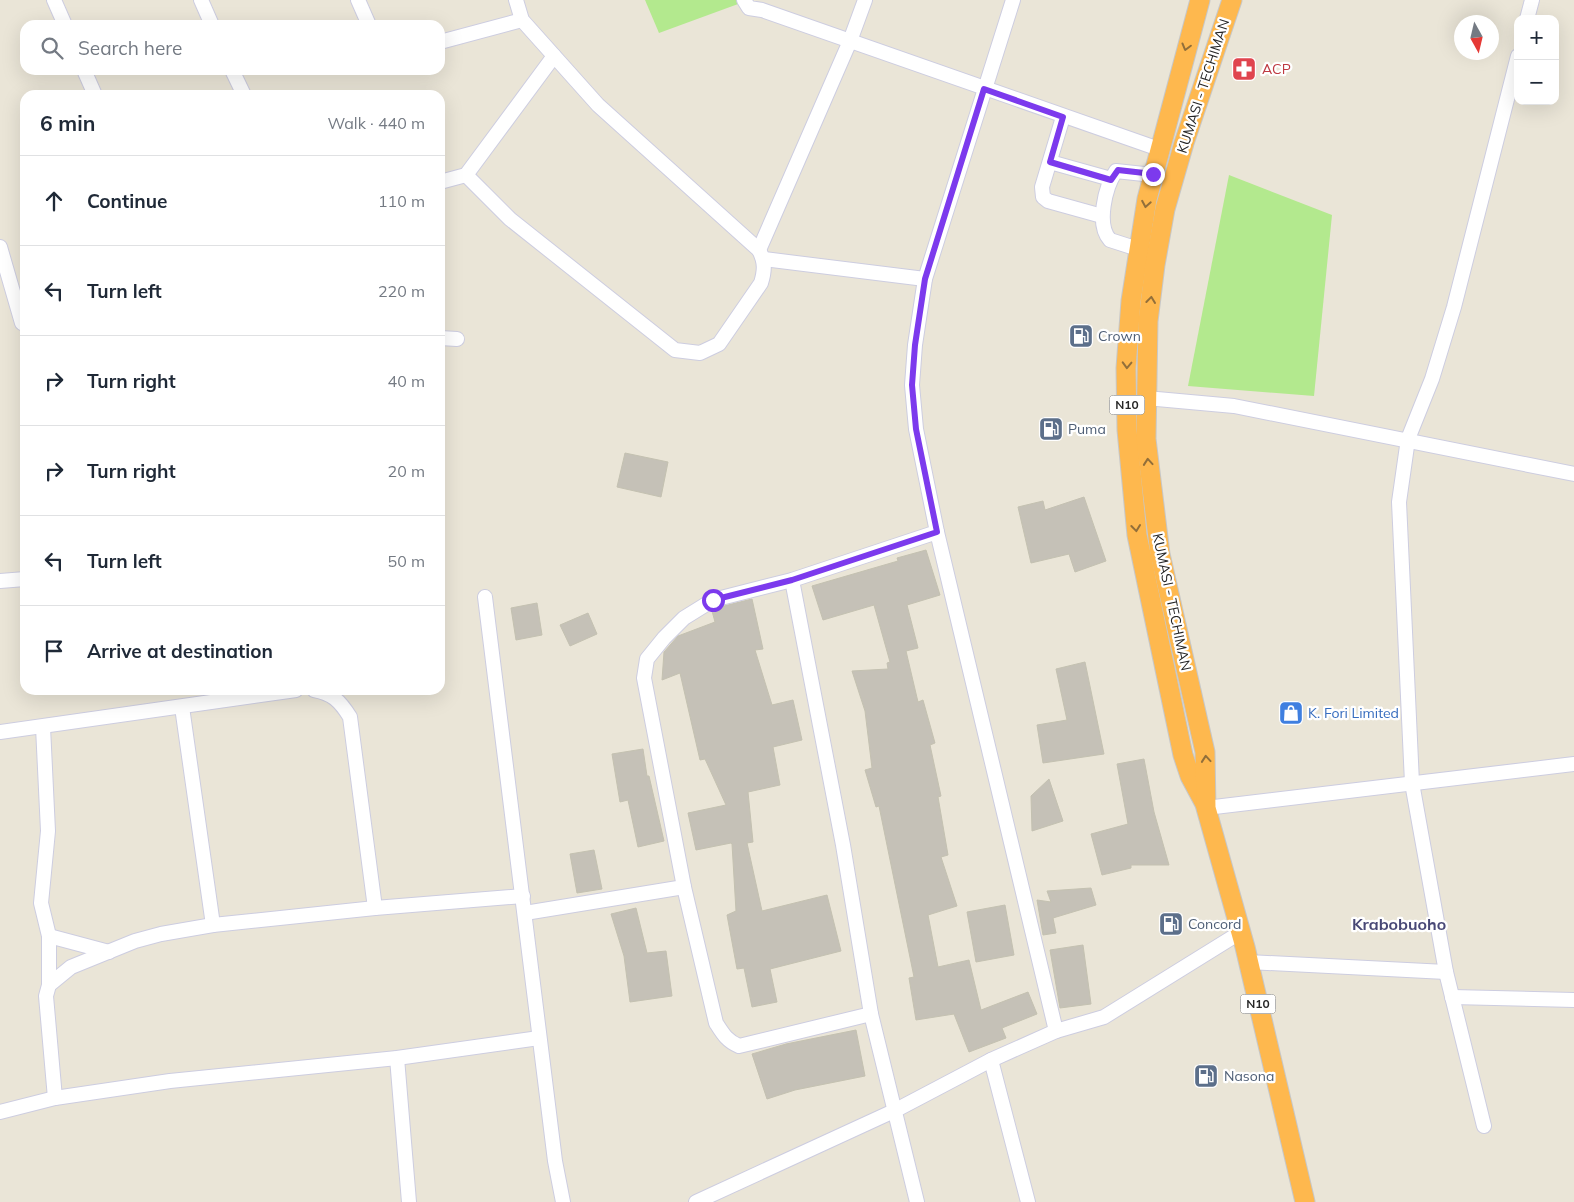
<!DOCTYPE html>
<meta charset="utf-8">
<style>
body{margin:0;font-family:Mulish,sans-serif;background:#f2f2f3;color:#1f2937}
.controls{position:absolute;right:15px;top:15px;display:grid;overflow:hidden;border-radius:10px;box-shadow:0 5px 20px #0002}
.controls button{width:45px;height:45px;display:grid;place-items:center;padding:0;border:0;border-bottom:1px solid #e0e1e3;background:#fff;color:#1f2937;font:25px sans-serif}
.compass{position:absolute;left:1454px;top:15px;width:45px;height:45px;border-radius:50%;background:#fff;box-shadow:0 5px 20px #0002;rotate:172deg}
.stop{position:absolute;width:15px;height:15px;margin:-11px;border:4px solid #7c3aed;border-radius:50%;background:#fff}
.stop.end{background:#7c3aed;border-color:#fff;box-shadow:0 1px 5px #0008}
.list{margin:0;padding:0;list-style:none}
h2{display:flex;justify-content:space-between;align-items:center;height:65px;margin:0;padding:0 20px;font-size:21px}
h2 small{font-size:16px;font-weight:400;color:#747a83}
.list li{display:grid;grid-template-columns:32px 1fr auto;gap:15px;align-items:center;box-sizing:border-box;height:90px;padding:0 20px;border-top:1px solid #e0e1e3}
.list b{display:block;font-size:19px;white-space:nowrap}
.list em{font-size:16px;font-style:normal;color:#747a83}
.icon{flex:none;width:28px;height:28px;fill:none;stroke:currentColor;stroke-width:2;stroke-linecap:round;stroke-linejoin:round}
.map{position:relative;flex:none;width:1574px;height:1202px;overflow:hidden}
.search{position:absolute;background:#fff;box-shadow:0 5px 20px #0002;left:20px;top:20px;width:425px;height:55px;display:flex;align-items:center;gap:12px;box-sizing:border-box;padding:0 18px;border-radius:15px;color:#747a83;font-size:19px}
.panel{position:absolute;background:#fff;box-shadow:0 5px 20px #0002;left:20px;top:90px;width:425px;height:605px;border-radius:15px}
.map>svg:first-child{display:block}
</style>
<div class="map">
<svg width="1574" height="1202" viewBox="0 0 1574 1202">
<rect width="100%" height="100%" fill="#eae5d7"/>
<!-- pitch -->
<g fill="#b3e98e">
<path d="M 645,0 L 749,0 L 659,33 Z"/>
<path d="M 1229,175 L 1332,215 L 1314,396 L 1188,386 Z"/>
</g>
<!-- building -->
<g fill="#c5c1b7" stroke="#c4c1b1">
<path d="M 625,453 L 668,462 L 661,497 L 617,487 Z"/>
<path d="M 1084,497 L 1106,561 L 1075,572 L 1069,554 L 1031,563 L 1018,507 L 1043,501 L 1045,510 Z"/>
<path d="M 926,550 L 940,595 L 907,605 L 918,648 L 906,651 L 918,702 L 923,700 L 935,743 L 930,745 L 941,796 L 938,797 L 948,855 L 941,857 L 957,906 L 928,915 L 938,967 L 969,960 L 981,1010 L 1028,992 L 1037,1014 L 1002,1028 L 1006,1038 L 969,1052 L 954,1014 L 916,1020 L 909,978 L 914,977 L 879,806 L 876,807 L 865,770 L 872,768 L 865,711 L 852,671 L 888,669 L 887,663 L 890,662 L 874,605 L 823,620 L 812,586 L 898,561 L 897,558 Z"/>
<path d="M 752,599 L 763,649 L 755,650 L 772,705 L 793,700 L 802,740 L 773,747 L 780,785 L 748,792 L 753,842 L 747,843 L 762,911 L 827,895 L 841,951 L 770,969 L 777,1002 L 752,1007 L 744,968 L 737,969 L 727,915 L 736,911 L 732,844 L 731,843 L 696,850 L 688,813 L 726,805 L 705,759 L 700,760 L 680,673 L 662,680 L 664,652 L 678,636 L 715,622 L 712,611 L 716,608 Z"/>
<path d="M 537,603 L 542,635 L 516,640 L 511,608 Z"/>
<path d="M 588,613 L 597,634 L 570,646 L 560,625 Z"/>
<path d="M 1085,662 L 1104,754 L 1043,763 L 1037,725 L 1067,720 L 1056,669 Z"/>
<path d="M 643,749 L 647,776 L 649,776 L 664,841 L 638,847 L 628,800 L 620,802 L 612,754 Z"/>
<path d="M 1144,759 L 1154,812 L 1169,865 L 1131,865 L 1131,868 L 1102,875 L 1091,834 L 1128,824 L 1117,764 Z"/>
<path d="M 1049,779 L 1063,821 L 1032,831 L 1031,796 Z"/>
<path d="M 594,850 L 602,889 L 577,893 L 570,854 Z"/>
<path d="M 1091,888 L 1096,905 L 1053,918 L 1056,933 L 1043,935 L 1037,900 L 1051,902 L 1047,891 Z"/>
<path d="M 1005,905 L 1014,955 L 976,962 L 967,912 Z"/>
<path d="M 636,908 L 647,953 L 666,951 L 672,996 L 630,1002 L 624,956 L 611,914 Z"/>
<path d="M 1083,945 L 1091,1004 L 1060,1008 L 1050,950 Z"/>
<path d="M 856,1030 L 865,1076 L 795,1090 L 767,1099 L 752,1054 L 786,1044 Z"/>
</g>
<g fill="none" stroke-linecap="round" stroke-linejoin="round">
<defs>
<g id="minor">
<path d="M 54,0 L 65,25"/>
<path d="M 201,0 L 212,25"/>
<path d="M 358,0 L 369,25"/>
<path d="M 744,0 L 749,8 L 762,10 L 1159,149"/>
<path d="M 1013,0 L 925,279 L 915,345 L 912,385 L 916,429 L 937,532 L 1056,1031"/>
<path d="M 1527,19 L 1532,0"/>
<path d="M 440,42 L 522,20"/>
<path d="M 84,70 L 95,95"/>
<path d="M 232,70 L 244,95"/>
<path d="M 1063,117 L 1042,187 L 1043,197 L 1048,201 L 1102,216"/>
<path d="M 1050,162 L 1111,179"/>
<path d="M 466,175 L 510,219 L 675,350 L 700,353 L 719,344 L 761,283 C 765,270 765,262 759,250 L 598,105 L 522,20 L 516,0"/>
<path d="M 440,182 L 466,175 L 554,56"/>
<path d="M 0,247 L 22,323"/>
<path d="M 1138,249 L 1110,240 C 1096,225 1105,187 1116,171 L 1153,175"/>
<path d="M 759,250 L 850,41 L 865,0"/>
<path d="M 764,259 L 925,279"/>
<path d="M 440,338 L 457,339"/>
<path d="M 1146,398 L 1234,406 L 1574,474"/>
<path d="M 792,580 L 843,845 L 871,1014 L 917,1202"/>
<path d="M 0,581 L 25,579"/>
<path d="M 485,597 L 555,1161 L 563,1202"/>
<path d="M 314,690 C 332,693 340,701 350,717 L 375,908"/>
<path d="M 182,707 L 213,925"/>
<path d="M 43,727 L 48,831 L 41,903 L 49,936 L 49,985"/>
<path d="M 0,732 L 296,690"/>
<path d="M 1206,808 L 1574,764"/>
<path d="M 525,913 L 684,887"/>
<path d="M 49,936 L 109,952"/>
<path d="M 1248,962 L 1446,972"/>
<path d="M 1452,997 L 1574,1000"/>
<path d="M 871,1014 L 739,1046 C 727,1041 723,1034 716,1023 L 684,887 L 644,678 L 647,659 L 664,638 L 684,618 L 713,600 L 792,580 L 937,532"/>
<path d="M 397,1058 L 409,1202"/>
<path d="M 991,1060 L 1028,1202"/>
<path d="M 55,1098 L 46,996 L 49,985 L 71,967 L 135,941 L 161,934 L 213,925 L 375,908 L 523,896"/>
<path d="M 0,1112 L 55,1098 L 170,1081 L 397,1058 L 539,1038"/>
<path d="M 1484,1126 L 1446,972 L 1412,783 L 1399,502 L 1408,439 L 1432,379 L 1454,307 L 1518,56"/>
<path d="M 696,1202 L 896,1110 L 991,1060 L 1056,1031 L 1104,1017 L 1241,932"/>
</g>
<g id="highway">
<path d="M 1200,0 L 1147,199 L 1131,301 L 1126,368 L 1127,430 L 1137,535 L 1183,755 L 1190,776 L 1205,804"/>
<path d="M 1232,0 L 1184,143 L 1165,209 L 1155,265 L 1148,321 L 1146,439 L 1160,554 L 1205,752 L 1206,808 L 1245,947 L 1305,1202"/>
</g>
</defs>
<!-- minor casing -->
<use href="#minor" stroke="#cdcde0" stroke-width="16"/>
<!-- highway casing -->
<use href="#highway" stroke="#c7c7c7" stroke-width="21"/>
<!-- minor -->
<use href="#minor" stroke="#fff" stroke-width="14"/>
<!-- highway -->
<use href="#highway" stroke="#feb84e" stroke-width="19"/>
</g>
<!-- one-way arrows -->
<defs><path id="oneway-chevron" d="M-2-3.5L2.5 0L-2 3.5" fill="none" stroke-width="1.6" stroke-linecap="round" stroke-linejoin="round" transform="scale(1.25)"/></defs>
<g stroke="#926f3a">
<use href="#oneway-chevron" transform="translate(1186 47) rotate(105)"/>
<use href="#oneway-chevron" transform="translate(1146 204) rotate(100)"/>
<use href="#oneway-chevron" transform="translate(1151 300) rotate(-83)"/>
<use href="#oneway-chevron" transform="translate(1127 365) rotate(92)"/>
<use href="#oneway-chevron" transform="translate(1148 462) rotate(-95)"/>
<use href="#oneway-chevron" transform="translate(1136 528) rotate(83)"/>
<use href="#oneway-chevron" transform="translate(1206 759) rotate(-95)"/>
</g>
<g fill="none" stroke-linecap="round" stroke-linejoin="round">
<!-- route -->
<path stroke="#7c3aed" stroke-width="6" d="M 713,600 L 792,580 L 937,532 L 916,429 L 912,385 L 915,345 L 925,279 L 984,89 L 1063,117 L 1050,162 L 1111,180 L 1118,170 L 1153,174"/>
</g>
<!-- icons -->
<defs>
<symbol id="pharmacy-square" viewBox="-11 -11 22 22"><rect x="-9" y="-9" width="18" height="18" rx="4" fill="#e0444e" stroke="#fff"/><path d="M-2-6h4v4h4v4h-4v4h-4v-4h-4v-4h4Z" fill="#fff"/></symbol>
<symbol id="fuel-square" viewBox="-11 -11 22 22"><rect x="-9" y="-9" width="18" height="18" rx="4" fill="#5c6f8a" stroke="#fff"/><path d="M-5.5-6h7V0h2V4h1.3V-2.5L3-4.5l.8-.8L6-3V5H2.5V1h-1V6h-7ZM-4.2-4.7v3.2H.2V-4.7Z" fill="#fff"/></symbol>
<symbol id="shop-square" viewBox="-11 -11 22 22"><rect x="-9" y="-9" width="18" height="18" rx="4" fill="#3f7fe0" stroke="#fff"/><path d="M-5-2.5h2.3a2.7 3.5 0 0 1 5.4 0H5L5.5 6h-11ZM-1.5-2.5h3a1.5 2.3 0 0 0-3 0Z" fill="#fff"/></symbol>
</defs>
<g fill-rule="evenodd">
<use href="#pharmacy-square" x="1230" y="55" width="28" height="28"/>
<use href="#fuel-square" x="1067" y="322" width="28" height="28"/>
<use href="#fuel-square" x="1037" y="415" width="28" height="28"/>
<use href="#shop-square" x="1277" y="699" width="28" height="28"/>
<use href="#fuel-square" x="1157" y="910" width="28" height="28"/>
<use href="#fuel-square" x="1192" y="1062" width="28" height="28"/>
</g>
<g text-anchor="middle" stroke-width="4.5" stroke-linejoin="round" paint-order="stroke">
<!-- shield labels -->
<g fill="#fff" stroke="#676767" stroke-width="1">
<rect x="1109.5" y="395.5" width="35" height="19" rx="4"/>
<rect x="1240.5" y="994.5" width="35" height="19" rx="4"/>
</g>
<g font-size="12" font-weight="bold" fill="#262626">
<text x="1127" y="409">N10</text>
<text x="1258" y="1008">N10</text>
</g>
<!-- health labels -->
<g font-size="14" fill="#be3a42" stroke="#fff" text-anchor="start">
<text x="1262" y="74">ACP</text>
</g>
<!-- street labels -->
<g font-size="14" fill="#262626" stroke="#fff">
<text transform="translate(1203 86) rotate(-72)" y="5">KUMASI - TECHIMAN</text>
<text transform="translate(1172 602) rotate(78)" y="5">KUMASI - TECHIMAN</text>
</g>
<!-- service labels -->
<g font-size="14" fill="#4e5e75" stroke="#fff" text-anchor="start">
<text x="1098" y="341">Crown</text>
<text x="1068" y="434">Puma</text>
<text x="1188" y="929">Concord</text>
<text x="1224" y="1081">Nasona</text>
</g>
<!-- shop labels -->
<g font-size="14" fill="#366cbe" stroke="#fff" text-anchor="start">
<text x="1308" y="718">K. Fori Limited</text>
</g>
<!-- quarter labels -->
<g font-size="16" font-weight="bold" fill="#484876" stroke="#fff">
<text x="1399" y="930">Krabobuoho</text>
</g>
</g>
</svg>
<div class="controls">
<button>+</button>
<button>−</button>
</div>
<svg class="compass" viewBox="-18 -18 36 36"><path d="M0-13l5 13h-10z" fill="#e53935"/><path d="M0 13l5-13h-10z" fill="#747a83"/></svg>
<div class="stop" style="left:713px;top:600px"></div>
<div class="stop end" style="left:1153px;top:174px"></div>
<div class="search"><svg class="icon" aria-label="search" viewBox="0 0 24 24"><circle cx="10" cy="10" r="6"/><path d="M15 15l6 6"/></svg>Search here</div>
<section class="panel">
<h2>6 min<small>Walk · 440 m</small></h2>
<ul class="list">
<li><svg class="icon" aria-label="ahead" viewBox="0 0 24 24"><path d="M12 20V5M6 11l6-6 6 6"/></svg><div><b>Continue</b></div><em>110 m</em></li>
<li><svg class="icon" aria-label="left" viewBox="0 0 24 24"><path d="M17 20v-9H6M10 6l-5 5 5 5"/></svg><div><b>Turn left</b></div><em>220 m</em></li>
<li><svg class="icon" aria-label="right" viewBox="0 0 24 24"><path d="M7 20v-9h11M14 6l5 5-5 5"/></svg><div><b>Turn right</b></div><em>40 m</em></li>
<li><svg class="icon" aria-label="right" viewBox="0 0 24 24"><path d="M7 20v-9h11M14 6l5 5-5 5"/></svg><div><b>Turn right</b></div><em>20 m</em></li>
<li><svg class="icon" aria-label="left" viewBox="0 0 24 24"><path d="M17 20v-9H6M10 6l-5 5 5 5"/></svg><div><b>Turn left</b></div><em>50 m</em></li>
<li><svg class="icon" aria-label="arrive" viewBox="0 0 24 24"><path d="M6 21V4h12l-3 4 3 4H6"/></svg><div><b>Arrive at destination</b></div></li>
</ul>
</section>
</div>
